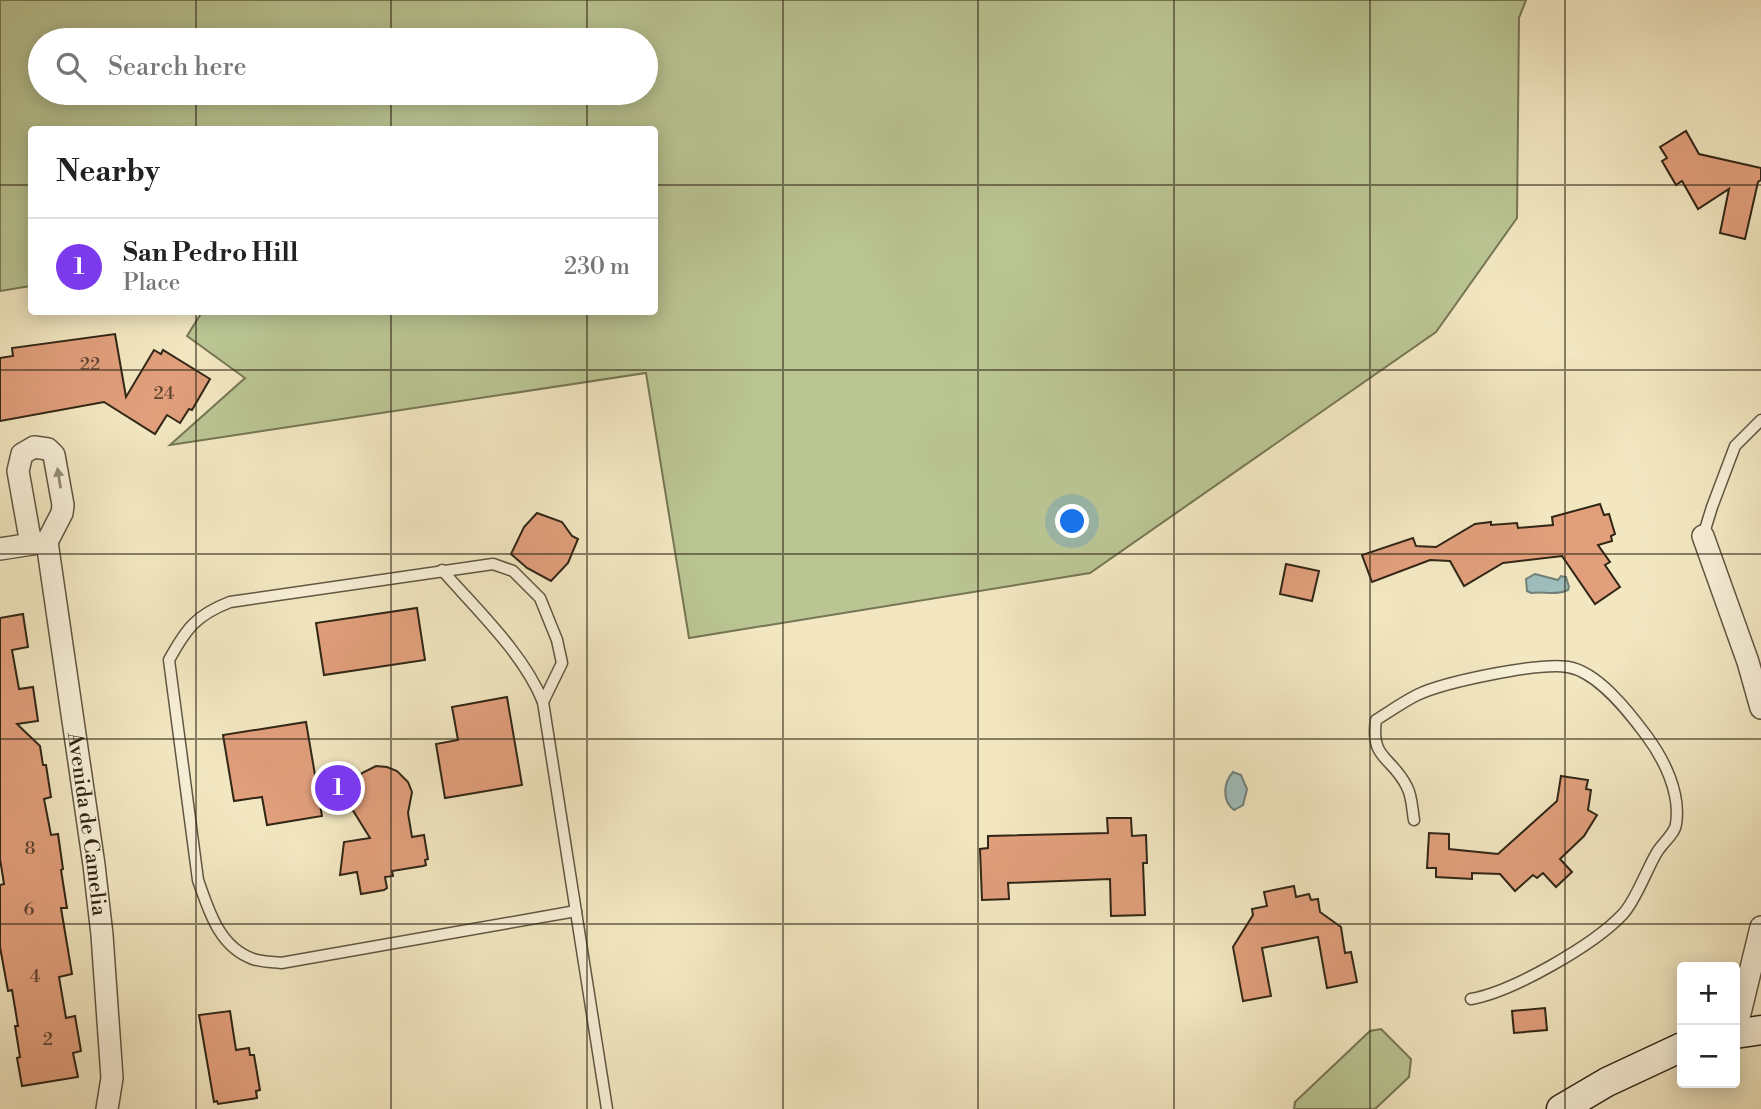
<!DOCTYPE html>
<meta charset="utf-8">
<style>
body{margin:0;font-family:"Libre Bodoni",serif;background:#f2f2f2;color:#222}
.controls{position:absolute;right:21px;bottom:21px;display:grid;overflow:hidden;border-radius:7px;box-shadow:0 4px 18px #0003}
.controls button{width:63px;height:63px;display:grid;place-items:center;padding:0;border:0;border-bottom:2px solid #e0e0e0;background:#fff;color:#222;font:35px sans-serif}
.you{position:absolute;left:1073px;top:522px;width:24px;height:24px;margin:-18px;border:5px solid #fff;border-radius:50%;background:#1a73e8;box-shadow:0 0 0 10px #1a73e833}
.badge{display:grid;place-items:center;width:46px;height:46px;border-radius:50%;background:#7c3aed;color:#fff;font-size:23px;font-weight:700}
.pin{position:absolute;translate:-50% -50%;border:4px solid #fff;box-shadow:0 2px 7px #0006}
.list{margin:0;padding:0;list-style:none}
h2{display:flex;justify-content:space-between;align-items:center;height:91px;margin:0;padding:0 28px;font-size:30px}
h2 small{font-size:23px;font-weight:400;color:#767676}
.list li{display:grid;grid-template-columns:46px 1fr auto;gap:21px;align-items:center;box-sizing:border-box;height:98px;padding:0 28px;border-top:2px solid #e0e0e0}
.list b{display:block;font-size:26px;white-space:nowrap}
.list p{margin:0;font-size:23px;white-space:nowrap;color:#767676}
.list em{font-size:23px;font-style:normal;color:#767676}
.icon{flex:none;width:38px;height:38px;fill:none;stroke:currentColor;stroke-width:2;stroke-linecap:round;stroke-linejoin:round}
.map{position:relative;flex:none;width:1761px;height:1109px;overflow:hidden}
.search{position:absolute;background:#fff;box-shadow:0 4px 18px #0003;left:28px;top:28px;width:630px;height:77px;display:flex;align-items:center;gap:18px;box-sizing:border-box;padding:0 24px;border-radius:38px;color:#767676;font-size:26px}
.panel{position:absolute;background:#fff;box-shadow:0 4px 18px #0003;left:28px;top:126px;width:630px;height:189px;border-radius:7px}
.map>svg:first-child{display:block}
</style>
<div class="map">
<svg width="1761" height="1109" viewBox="0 0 1761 1109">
<rect width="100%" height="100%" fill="#f2e7c1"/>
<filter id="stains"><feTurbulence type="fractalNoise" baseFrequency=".00286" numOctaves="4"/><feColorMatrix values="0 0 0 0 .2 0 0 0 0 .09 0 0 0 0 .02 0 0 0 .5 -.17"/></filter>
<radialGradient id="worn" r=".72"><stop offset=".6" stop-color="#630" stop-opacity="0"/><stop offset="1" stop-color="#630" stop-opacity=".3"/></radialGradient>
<!-- green -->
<g fill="#bac593" stroke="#767654" stroke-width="2" fill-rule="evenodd">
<path d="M 0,0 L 1526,0 L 1519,18 L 1517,218 L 1436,332 L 1090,573 L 689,638 L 646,373 L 170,445 L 245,378 L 187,336 L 202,312 L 654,312 L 654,130 L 32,130 L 31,286 L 0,291 ZM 40,40 L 646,40 L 646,93 L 40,93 Z"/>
<path d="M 1381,1029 L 1411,1059 L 1409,1077 L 1375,1109 L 1294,1109 L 1295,1102 L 1370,1031 Z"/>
</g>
<!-- water -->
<g fill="#9ebebc" stroke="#72817a" stroke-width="2">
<path d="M 1535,574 L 1558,580 L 1561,576 L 1566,577 L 1569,587 L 1568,590 C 1556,596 1543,591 1531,593 L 1527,591 L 1526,579 Z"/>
<path d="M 1233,772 L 1241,775 L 1247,789 L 1243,805 L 1234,810 C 1222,801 1223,783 1233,772 Z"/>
</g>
<!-- building -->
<g fill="#e19f7c" stroke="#312616" stroke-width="2">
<path d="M 1686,131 L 1699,154 L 1761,168 L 1761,180 L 1758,182 L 1745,239 L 1720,233 L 1729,189 L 1698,209 L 1682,181 L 1676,185 L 1662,161 L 1667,158 L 1660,147 Z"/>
<path d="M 115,334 L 126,397 L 154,350 L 161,354 L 163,350 L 210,379 L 192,410 L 189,409 L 180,423 L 167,415 L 155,434 L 104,402 L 0,421 L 0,358 L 13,356 L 12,348 Z"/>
<path d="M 1600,504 L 1604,515 L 1609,514 L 1615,534 L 1611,536 L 1612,541 L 1598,545 L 1610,562 L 1605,565 L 1620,587 L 1595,604 L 1562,556 L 1503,563 L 1464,586 L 1450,561 L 1430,560 L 1372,582 L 1362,555 L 1413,538 L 1416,546 L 1436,547 L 1475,524 L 1491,522 L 1491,525 L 1517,523 L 1518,528 L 1553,525 L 1552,517 Z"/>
<path d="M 537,513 L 562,522 L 572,536 L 578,539 L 568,563 L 551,581 L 527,568 L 511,554 L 524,527 Z"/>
<path d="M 1286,564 L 1319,571 L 1312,601 L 1280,594 Z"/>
<path d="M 417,608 L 425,660 L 324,675 L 316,623 Z"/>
<path d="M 23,614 L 28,647 L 12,650 L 19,689 L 33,687 L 38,721 L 17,724 L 40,746 L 43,765 L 46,765 L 51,797 L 44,799 L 51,835 L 58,834 L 63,869 L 61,870 L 67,908 L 61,908 L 72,974 L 59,977 L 66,1018 L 75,1016 L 81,1051 L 73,1053 L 78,1077 L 22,1086 L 17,1058 L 20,1057 L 15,1026 L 18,1026 L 12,990 L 8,991 L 0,947 L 0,885 L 4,884 L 0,859 L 0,618 Z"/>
<path d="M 507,697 L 522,785 L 445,798 L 436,744 L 458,740 L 452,707 Z"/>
<path d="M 306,722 L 322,816 L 267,825 L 262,797 L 234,801 L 223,735 Z"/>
<path d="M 376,766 L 387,767 L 397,771 L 408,782 L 412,792 L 408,813 L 412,837 L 424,835 L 428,859 L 425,860 L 426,865 L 423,866 L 392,871 L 393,876 L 385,877 L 387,888 L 384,890 L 361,894 L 357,872 L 340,875 L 344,842 L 370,838 L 349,804 L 355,781 L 362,773 Z"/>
<path d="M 1561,776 L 1588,780 L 1586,789 L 1591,790 L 1588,810 L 1597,815 L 1584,836 L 1560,859 L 1572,872 L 1556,887 L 1543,873 L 1537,878 L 1533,875 L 1515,891 L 1500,874 L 1472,873 L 1472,879 L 1436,877 L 1436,868 L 1427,868 L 1429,833 L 1449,834 L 1449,849 L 1498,854 L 1557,801 Z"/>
<path d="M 1107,818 L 1131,818 L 1132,836 L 1146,835 L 1147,863 L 1143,863 L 1145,915 L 1111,916 L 1110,879 L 1008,883 L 1009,899 L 982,900 L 980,849 L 988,848 L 988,836 L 1108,833 Z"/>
<path d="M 1294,886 L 1296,897 L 1309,894 L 1311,900 L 1318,899 L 1320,912 L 1341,927 L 1345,953 L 1351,952 L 1357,982 L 1327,988 L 1318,937 L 1262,948 L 1271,996 L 1243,1001 L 1233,947 L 1253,915 L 1252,909 L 1267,906 L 1264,892 Z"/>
<path d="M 1545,1008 L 1547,1030 L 1514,1033 L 1512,1011 Z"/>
<path d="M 230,1011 L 236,1050 L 249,1048 L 250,1055 L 254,1055 L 260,1090 L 256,1091 L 257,1098 L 218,1104 L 217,1101 L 214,1102 L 199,1015 Z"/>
</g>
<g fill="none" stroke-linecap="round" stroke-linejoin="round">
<defs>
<g id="lane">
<path d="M 1703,536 L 1712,507 L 1735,446 L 1761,420"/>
<path d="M 442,570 C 477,610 524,654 543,702 L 607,1109"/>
<path d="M 543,702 L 562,663 L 557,640 L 540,598 L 513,571 L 493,564 L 230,602 C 196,615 186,629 169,660 L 198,880 C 209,911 219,947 253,959 C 262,962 272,962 281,963 L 576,911"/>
<path d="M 1414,820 C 1412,809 1412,796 1407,787 C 1392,756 1370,760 1376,720 C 1389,712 1403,702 1417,695 C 1444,682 1539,662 1568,667 C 1598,672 1629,712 1646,735 C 1664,759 1681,793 1676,824 C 1675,834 1661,844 1656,854 C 1646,871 1636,900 1623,914 C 1594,945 1512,992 1471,999"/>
</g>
<g id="street">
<path d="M 1703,536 L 1748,662 L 1761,708"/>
<path id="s1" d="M 47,542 L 94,865 L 102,935 L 112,1078 L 107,1109"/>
<path d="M 31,544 L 18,471 L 22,454 L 34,447 L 48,449 L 54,455 L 63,505 L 62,513 L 47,542"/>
<path d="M 0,549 L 45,542"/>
<path d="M 1735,1034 L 1761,927"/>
</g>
<g id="secondary">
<path d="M 1735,1034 L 1761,1030"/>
<path d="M 1561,1109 L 1607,1082 L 1682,1047"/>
</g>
</defs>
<!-- lane casing -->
<use href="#lane" stroke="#615641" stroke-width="13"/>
<!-- street casing -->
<use href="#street" stroke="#615641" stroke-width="24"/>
<!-- secondary casing -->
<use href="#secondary" stroke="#312616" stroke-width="31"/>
<!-- lane -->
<use href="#lane" stroke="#f7efd7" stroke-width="10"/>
<!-- street -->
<use href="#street" stroke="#f7efd7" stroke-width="21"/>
<!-- secondary -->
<use href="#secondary" stroke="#f7efd7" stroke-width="28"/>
</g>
<!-- one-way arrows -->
<defs><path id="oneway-solid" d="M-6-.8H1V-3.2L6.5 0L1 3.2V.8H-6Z" transform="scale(1.75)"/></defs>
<use fill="#948a76" href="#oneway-solid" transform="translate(59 478) rotate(-99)"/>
<!-- grid -->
<path fill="none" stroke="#312616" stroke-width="2" stroke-opacity="0.55" d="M 196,0 L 196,40M 391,0 L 391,40M 587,0 L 587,40M 783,0 L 783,1109M 978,0 L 978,1109M 1174,0 L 1174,1109M 1370,0 L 1370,1109M 1565,0 L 1565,1109M 196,93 L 196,130M 391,93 L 391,130M 587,93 L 587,130M 0,185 L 32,185M 654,185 L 1761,185M 196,312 L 196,1109M 391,312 L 391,1109M 587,312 L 587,1109M 0,370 L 1761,370M 0,554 L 1761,554M 0,739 L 1761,739M 0,924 L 1761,924"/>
<g text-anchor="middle" stroke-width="5" stroke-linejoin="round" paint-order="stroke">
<!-- number labels -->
<g font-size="18" fill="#5d4430">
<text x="90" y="370">22</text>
<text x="164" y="399">24</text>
<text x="30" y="854">8</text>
<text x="29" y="915">6</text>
<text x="35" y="982">4</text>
<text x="48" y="1045">2</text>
</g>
<!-- street labels -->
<g font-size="21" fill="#312616" stroke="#f7efd7">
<text dy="7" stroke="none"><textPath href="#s1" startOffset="285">Avenida de Camelia</textPath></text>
</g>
</g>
<rect width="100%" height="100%" filter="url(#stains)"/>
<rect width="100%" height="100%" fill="url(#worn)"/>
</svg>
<div class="controls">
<button>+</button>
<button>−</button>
</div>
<div class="you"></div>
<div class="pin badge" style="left:338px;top:788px">1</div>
<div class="search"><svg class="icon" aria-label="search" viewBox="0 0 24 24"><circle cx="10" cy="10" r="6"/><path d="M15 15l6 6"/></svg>Search here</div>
<section class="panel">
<h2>Nearby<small></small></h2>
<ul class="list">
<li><span class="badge">1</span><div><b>San Pedro Hill</b><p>Place</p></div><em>230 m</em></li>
</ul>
</section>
</div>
